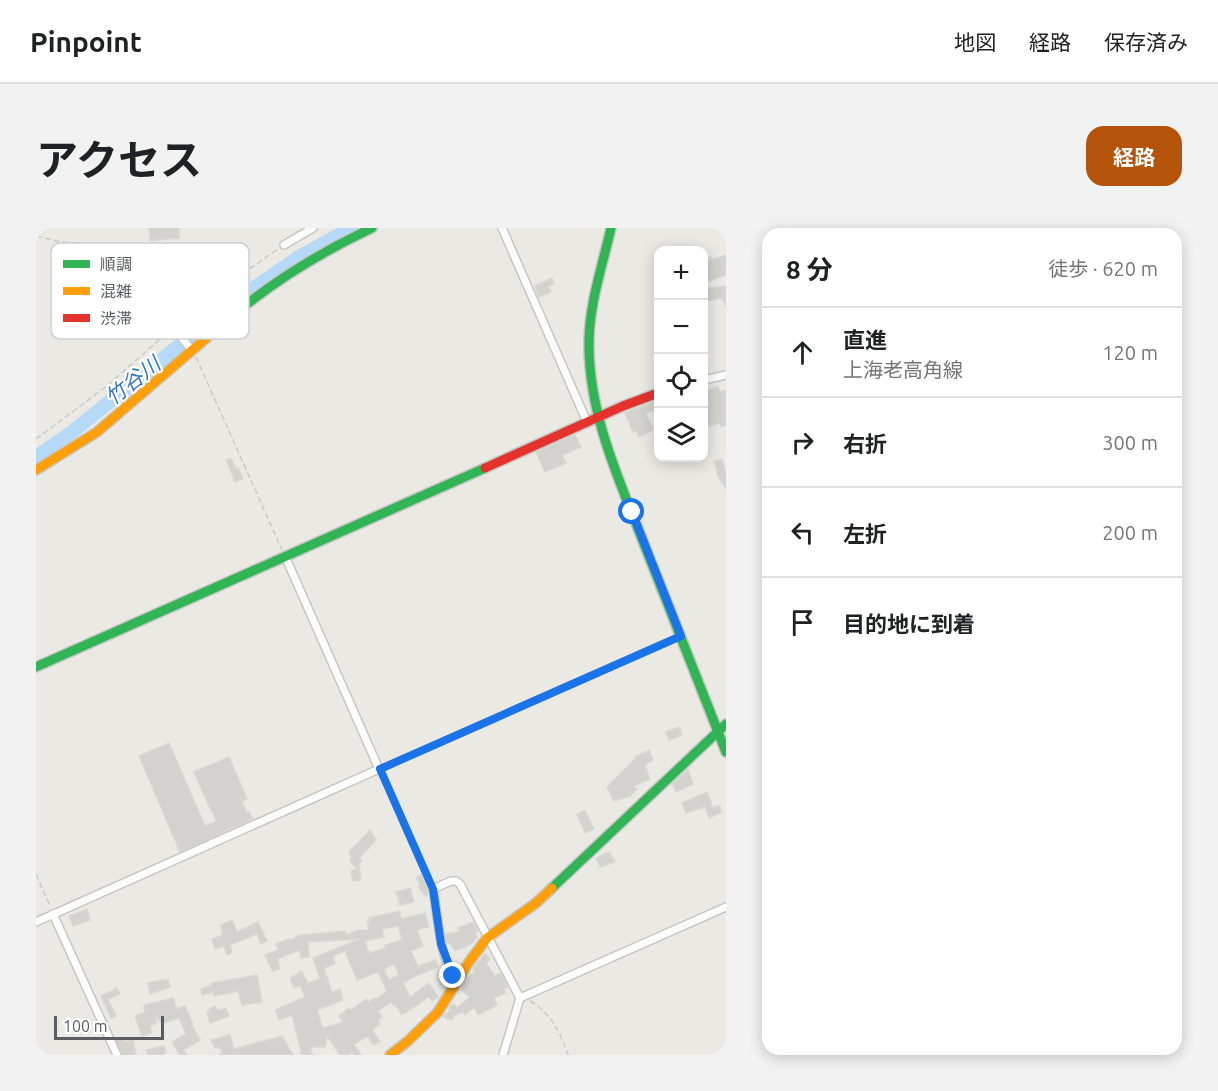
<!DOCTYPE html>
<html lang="ja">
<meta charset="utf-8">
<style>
body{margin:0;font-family:Ubuntu,"Noto Sans JP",sans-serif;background:#f2f2f2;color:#202124}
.controls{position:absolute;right:18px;top:18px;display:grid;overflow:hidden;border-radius:12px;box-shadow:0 3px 15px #0003}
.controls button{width:54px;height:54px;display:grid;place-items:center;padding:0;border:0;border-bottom:2px solid #e0e0e0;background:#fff;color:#202124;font:30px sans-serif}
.scale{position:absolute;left:18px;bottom:15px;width:110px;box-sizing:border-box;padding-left:6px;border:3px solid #595d62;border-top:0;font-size:16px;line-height:21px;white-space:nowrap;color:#595d62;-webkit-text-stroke:4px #fff;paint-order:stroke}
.stop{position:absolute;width:18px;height:18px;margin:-14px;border:4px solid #1a73e8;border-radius:50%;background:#fff}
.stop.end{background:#1a73e8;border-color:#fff;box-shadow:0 2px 6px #0008}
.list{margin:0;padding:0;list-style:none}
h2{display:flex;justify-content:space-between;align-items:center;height:78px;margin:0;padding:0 24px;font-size:26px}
h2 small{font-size:20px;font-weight:400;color:#757577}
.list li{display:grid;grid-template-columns:39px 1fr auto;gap:18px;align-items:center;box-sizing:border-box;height:90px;padding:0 24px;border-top:2px solid #e0e0e0}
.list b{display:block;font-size:22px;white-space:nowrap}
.list p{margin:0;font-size:20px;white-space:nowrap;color:#757577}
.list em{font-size:20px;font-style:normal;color:#757577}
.icon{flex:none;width:33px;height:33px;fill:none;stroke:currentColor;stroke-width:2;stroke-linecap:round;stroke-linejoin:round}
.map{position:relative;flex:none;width:690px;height:827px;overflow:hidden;border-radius:18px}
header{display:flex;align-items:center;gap:36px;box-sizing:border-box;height:84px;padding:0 30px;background:#fff;border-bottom:2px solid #e0e0e0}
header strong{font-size:28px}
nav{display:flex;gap:33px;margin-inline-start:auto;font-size:21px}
.intro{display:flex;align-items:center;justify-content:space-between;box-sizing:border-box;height:144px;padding:0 36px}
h1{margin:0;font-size:42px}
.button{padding:15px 27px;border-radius:18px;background:#b45309;color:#fff;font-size:21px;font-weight:700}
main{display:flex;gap:36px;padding:0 36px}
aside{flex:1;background:#fff;border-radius:18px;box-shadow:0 3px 15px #0003}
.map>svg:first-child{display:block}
</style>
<header>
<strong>Pinpoint</strong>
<nav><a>地図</a><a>経路</a><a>保存済み</a></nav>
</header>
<div class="intro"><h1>アクセス</h1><a class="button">経路</a></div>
<main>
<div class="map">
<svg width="690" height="827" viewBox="0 0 690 827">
<rect width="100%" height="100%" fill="#eae9e3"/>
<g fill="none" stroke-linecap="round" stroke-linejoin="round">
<!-- river -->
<path stroke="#b6d9f7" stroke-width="14" d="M 0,229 L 36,204 L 196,75 L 263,29 L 316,0"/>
</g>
<!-- building -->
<g fill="#d3d2ce" stroke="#dad8d2" stroke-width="1.5" fill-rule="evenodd">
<path d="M 113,0 L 143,0 L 143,10 L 114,13 Z"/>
<path d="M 690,27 L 690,47 L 671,54 L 668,45 L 668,31 L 675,29 L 675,32 Z"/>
<path d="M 516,50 L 518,56 L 512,58 L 515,64 L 503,69 L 499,58 Z"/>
<path d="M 690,58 L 690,78 L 685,70 L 670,73 L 668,61 Z"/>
<path d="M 682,159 L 684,164 L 690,162 L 690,197 L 685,199 L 684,195 L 668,199 L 668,186 L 671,185 L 668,173 L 668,163 Z"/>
<path d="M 622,172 L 622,181 L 610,185 L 617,202 L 603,209 L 600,203 L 597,204 L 589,185 Z"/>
<path d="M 539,207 L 545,219 L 526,227 L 530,235 L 509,244 L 500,224 Z"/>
<path d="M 195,230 L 200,241 L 202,240 L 207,251 L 199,254 L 190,232 Z"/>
<path d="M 686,231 L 690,245 L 690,261 L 682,248 L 678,233 Z"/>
<path d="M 643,499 L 646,507 L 633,512 L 630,504 Z"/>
<path d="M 133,515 L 169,598 L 181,593 L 171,574 L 158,544 L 193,529 L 211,571 L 206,573 L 211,585 L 213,584 L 217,591 L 144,624 L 103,528 Z"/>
<path d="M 613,522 L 617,532 L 609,537 L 614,551 L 598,558 L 601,561 L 594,568 L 578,573 L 571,559 L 600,530 L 599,529 Z"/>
<path d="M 652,541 L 657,556 L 640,564 L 636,556 Z"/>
<path d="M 671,564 L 677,580 L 683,577 L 686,584 L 673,590 L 669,579 L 650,585 L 646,575 Z"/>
<path d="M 549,582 L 558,601 L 549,605 L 541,586 Z"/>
<path d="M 334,602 L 340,612 L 323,630 L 326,633 L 323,636 L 325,652 L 317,653 L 315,642 L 321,641 L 314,633 L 315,629 L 313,624 Z"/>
<path d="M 573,624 L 579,634 L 564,639 L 560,630 Z"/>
<path d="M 386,646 L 392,659 L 391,668 L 389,668 L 382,658 L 384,657 L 380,649 Z"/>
<path d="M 374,660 L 378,674 L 364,677 L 360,664 Z"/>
<path d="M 51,681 L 54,692 L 37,698 L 33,688 Z"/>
<path d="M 364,683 L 365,691 L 389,685 L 393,699 L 381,702 L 387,718 L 375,723 L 382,738 L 400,732 L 402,739 L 379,748 L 367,755 L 374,769 L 393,755 L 402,769 L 396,773 L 393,769 L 366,787 L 359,776 L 357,777 L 355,774 L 342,783 L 346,789 L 342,793 L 344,796 L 336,802 L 344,813 L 338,817 L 331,808 L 318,817 L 325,827 L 318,827 L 316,824 L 312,827 L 304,827 L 291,808 L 289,819 L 274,819 L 277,827 L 266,827 L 256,787 L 243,792 L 239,782 L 269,769 L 264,757 L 258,760 L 254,750 L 266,743 L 272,755 L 284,751 L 277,730 L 324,711 L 272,714 L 273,729 L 265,730 L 264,722 L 241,731 L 244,740 L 237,744 L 229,727 L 242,722 L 240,716 L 253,711 L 254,713 L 264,707 L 309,703 L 310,707 L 323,702 L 333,702 L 331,693 L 334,693 L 333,690 ZM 362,698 L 366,712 L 349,717 L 350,720 L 333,725 L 329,713 L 348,709 L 346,701 ZM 309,723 L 321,752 L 342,744 L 351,763 L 339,772 L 338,770 L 332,774 L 330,771 L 315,782 L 313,780 L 303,788 L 307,794 L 287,800 L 281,782 L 307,772 L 304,761 L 296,764 L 288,740 L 299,736 L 297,728 ZM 358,736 L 363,747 L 353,752 L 348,741 Z"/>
<path d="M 196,692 L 201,704 L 222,694 L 231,713 L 225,716 L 221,706 L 194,717 L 196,725 L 191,727 L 188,718 L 179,721 L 176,711 L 187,707 L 185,697 Z"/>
<path d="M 437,694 L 442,703 L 439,704 L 441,709 L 435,716 L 419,723 L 414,715 L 411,715 L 409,706 L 424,704 L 422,700 Z"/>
<path d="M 449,726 L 454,731 L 450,735 L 459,748 L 464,745 L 472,759 L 468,761 L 470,765 L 458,770 L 461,777 L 442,787 L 438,779 L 429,787 L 427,784 L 417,788 L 417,791 L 411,791 L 407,788 L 414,783 L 413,780 L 415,777 L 418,776 L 421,780 L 434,769 L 425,762 L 433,747 L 439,744 L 437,740 Z"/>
<path d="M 221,747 L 226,774 L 206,777 L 202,763 L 178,768 L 177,764 L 166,767 L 165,761 L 176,757 L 176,755 Z"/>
<path d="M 126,752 L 132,752 L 134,759 L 114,766 L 112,755 Z"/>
<path d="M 81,760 L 84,766 L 72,771 L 80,788 L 75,790 L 65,768 Z"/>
<path d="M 137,770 L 141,781 L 149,778 L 157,796 L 156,797 L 164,812 L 148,822 L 151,827 L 144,827 L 136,814 L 150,806 L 143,790 L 128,795 L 124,794 L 119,787 L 121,795 L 114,798 L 116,805 L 106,808 L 99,788 L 109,784 L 108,777 Z"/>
<path d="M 179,778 L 180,781 L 185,782 L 190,780 L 193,788 L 174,795 L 171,784 L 174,783 L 173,781 Z"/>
<path d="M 194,807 L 198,821 L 246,808 L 257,827 L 183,827 L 186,825 L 184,819 L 179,820 L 175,812 Z"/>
<path d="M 88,809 L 90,814 L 97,811 L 100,827 L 87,827 L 80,812 Z"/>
<path d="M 128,818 L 130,824 L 126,827 L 112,827 L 110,822 Z"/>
</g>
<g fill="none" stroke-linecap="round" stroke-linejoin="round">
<defs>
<g id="street">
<path d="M 466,0 L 551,194"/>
<path d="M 248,17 L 277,0"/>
<path d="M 137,100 L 156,122"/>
<path d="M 668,152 L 690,147"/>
<path d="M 17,686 L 81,827"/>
<path d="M 0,694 L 343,541 L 249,328"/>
<path d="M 422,753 C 403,734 402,688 397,661 L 415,653 L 420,653 L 424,656 L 484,770 L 467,827"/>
<path d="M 484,770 L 690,679"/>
</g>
<g id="fast">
<path d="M 575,0 C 566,40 552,79 553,120 C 554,191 585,256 610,321 C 637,388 663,456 690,524"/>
<path d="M 189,94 C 233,56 283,25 336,0"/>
<path d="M 0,439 L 449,240"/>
<path d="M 516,660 L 690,496"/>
</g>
<g id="slow">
<path d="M 0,242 L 61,204 L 189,94"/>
<path d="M 354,827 L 372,813 L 402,784 L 433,734 L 451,710 L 500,675 L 516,660"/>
</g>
<path id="jam" d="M 449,240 L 587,178 L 622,165"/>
</defs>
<!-- street casing -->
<use href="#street" stroke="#c6c7c5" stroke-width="10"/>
<!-- fast casing -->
<use href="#fast" stroke="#c6c7c5" stroke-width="12"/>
<!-- slow casing -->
<use href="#slow" stroke="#c6c7c5" stroke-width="12"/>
<!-- jam casing -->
<use href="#jam" stroke="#c6c7c5" stroke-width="12"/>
<!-- path -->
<g stroke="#c6ccc9" stroke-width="1.5" stroke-dasharray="6 3" stroke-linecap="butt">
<path d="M 0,8 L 21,13 L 81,20 L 93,29 L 133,94"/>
<path d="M 142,95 L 189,58 L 242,21"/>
<path d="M 160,129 L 246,322"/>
<path d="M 0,211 L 71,158 L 132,104"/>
<path d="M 350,538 L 636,412"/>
<path d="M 346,547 L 394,655"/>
<path d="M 0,646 L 14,678"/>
<path d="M 494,773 C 515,785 524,804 532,827"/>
</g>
<!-- street -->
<use href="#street" stroke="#fcfcfb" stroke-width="7"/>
<!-- fast -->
<use href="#fast" stroke="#30b455" stroke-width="9"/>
<!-- slow -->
<use href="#slow" stroke="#ff9f0a" stroke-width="9"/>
<!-- jam -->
<use href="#jam" stroke="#e5322d" stroke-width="9"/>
</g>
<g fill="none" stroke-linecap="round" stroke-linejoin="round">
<!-- route -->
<path stroke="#1a73e8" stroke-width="8" d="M 417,748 L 405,716 L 397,661 L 344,541 L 645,408 L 596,284"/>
</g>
<g text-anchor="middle" stroke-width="4.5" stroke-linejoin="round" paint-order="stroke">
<!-- water labels -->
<g font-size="21" font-style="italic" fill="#3876c1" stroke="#fff">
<text transform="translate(97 153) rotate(-38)" y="7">竹谷川</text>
</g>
</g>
<!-- legend -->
<rect x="15" y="15" width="198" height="96" rx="9" fill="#fff" stroke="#cdced0" stroke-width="1.5"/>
<rect x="27" y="32" width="27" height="8" fill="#30b455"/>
<rect x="27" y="59" width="27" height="8" fill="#ff9f0a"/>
<rect x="27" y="86" width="27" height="8" fill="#e5322d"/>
<g font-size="16" fill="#595d62">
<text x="64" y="42">順調</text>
<text x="64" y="69">混雑</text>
<text x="64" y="96">渋滞</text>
</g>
</svg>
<div class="controls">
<button>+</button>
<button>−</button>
<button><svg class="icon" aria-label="locate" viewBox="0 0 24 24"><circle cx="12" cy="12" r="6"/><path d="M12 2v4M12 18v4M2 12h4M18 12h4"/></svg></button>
<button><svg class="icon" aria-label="layers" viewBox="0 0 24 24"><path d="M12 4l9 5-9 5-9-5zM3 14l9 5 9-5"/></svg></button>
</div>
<div class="scale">100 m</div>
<div class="stop" style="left:596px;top:284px"></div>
<div class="stop end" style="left:417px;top:748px"></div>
</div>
<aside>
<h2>8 分<small>徒歩 · 620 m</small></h2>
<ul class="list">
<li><svg class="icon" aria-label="ahead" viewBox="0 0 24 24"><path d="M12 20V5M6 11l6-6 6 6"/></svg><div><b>直進</b><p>上海老高角線</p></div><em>120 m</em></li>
<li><svg class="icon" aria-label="right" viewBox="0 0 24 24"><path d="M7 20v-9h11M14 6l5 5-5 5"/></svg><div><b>右折</b></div><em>300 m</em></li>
<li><svg class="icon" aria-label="left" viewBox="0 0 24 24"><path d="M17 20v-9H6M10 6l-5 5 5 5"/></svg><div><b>左折</b></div><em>200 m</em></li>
<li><svg class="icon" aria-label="arrive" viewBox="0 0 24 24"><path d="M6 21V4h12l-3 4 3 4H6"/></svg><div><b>目的地に到着</b></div></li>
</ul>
</aside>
</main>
